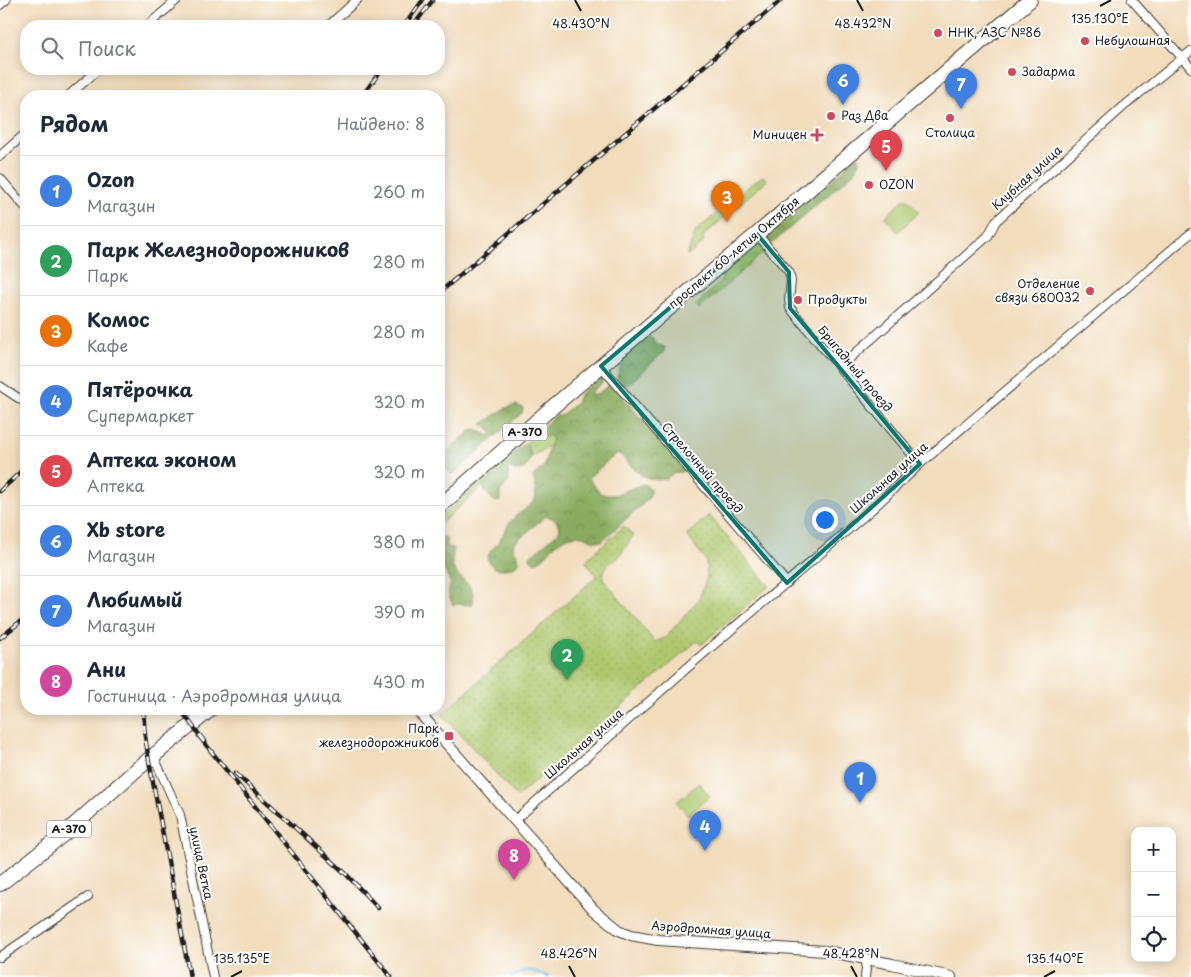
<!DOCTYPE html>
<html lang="ru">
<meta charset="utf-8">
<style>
body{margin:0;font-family:"Playpen Sans",sans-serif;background:#f6f6f7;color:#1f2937}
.controls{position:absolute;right:15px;bottom:15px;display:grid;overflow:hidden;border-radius:10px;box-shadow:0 2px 12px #0003}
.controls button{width:45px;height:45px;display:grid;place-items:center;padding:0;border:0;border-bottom:1px solid #e0e1e3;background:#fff;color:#1f2937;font:25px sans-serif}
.you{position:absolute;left:824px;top:519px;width:18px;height:18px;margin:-12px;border:4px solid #fff;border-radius:50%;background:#1a73e8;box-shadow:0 0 0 8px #1a73e833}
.badge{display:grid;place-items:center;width:32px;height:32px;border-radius:50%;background:#d1495b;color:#fff;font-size:16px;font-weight:700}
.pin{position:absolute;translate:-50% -41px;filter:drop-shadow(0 1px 2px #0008)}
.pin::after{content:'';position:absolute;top:26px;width:18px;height:15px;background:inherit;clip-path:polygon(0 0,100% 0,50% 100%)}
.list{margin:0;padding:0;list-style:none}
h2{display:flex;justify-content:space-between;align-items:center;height:65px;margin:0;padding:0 20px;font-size:21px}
h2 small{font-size:16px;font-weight:400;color:#747a83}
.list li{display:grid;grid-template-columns:32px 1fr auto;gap:15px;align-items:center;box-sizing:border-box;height:70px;padding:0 20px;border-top:1px solid #e0e1e3}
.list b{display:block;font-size:19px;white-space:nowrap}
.list p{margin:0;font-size:16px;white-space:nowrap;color:#747a83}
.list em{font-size:16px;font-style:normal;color:#747a83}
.icon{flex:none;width:28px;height:28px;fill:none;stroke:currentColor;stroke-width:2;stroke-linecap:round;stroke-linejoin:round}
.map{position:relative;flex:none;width:1191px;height:977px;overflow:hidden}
.search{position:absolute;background:#fff;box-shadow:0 2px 12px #0003;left:20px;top:20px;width:425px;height:55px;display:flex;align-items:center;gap:12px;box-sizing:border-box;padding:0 18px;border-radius:20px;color:#747a83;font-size:19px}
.panel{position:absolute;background:#fff;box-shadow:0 2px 12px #0003;left:20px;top:90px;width:425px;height:625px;border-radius:20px}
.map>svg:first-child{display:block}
</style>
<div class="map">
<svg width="1191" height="977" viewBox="0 0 1191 977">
<defs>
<pattern id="grass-tufts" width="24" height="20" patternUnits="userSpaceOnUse" patternTransform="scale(1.25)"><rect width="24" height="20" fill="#afc86e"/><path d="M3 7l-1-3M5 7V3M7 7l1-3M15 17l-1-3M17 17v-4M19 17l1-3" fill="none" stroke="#96ab5f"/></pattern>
<pattern id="forest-crowns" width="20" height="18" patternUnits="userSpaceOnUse" patternTransform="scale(1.25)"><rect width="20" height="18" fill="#8bac61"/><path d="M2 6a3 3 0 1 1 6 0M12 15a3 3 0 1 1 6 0" fill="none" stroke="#718b4f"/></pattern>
<pattern id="park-dots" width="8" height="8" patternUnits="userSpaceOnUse" patternTransform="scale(1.25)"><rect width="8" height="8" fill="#afc86e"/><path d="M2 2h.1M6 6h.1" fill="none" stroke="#96ab5f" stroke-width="1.8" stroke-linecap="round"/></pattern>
</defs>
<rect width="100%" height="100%" fill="#fff"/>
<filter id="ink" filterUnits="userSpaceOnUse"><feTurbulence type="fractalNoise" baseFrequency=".02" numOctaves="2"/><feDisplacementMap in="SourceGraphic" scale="10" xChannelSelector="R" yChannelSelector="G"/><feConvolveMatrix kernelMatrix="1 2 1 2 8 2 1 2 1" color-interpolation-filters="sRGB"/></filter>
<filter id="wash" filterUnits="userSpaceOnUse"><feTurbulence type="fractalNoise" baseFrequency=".0096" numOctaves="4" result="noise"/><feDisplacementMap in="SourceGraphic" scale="20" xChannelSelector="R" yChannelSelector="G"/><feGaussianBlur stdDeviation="1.12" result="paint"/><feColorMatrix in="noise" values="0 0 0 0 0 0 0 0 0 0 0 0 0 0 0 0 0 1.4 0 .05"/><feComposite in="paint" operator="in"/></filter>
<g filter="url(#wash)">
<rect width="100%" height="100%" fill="#f1dcbb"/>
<!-- grass -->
<g fill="url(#grass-tufts)" stroke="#667245">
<path d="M 763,176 L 767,180 L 703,236 L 704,242 L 690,254 L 687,255 L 696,231 L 755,181 Z"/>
<path d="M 756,243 L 759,243 L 766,250 L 699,309 L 696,305 L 721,281 L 724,270 Z"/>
<path d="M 539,430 L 543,437 L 549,435 L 552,438 C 550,452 539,449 531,458 L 530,451 L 524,444 Z"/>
<path d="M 490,474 L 493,477 L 439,525 L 439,518 Z"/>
</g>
<!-- forest -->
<g fill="url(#forest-crowns)" stroke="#54643e">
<path d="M 859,156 L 859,160 L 857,170 L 770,245 L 766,240 L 766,237 L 776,227 L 778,224 L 820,186 L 827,185 L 845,168 L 847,163 Z"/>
<path d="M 648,336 L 653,338 C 655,345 659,345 665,347 L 664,352 L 629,384 L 623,384 L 617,378 L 622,359 Z"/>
<path d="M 597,379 L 604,380 L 603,382 L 591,392 L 591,396 L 599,393 L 611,383 L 684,469 L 682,472 C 678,472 674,473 671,475 C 666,478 669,478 664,479 C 645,484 631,466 620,454 L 616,454 L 589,477 L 591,482 L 600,493 L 606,495 L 615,495 L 642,484 C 654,486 652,493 646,501 L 602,541 C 591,543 583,532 572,536 C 566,537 559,541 555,545 C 547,552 545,560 534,562 L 531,560 L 530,556 L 558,533 L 560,529 C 558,522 553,517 546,516 L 514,543 L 513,547 L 520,562 C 515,568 503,571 495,568 C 491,566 489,562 487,558 C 490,550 495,547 499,541 C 505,533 507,524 515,517 C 522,511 530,507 536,498 L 535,483 L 533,476 L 544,467 L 552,438 L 549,435 L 543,438 L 539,430 L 556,415 L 560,416 L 576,403 L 579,395 Z"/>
<path d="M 516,405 L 523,408 L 522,413 L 453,474 L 449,472 L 442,465 L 448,452 L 471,430 L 476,429 L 489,436 L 492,433 L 488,427 L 482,424 L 506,408 Z"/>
<path d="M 524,444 L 527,445 C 533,457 530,471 514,471 L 510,467 L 508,470 L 509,482 L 500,491 L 500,501 L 495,502 L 485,492 L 483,486 L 498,473 L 495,469 Z"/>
<path d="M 439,535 L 445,538 L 447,541 L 445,546 L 453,548 C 454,555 450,562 453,568 C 461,583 479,585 471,605 L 457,604 L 453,605 C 449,596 446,593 451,584 L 442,565 L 439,565 Z"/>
</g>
<!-- park -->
<path fill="url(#park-dots)" stroke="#667245" d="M 709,515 L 769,586 L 701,645 L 697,641 L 517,797 L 442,714 L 597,576 L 585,561 L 624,526 L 633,536 L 618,558 L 608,564 L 604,571 L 603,579 L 655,642 L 665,638 L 699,599 L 707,577 L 706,561 L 687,535 Z"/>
<!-- pitch -->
<g fill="#afc86e" stroke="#667245">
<path d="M 906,198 L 919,212 L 898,232 L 885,217 Z"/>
<path d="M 699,783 L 710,796 L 688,815 L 677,802 Z"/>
</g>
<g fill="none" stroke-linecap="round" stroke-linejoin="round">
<!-- stream -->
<path stroke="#71c1ec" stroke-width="2.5" d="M 512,977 C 529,967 530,970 548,977"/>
</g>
</g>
<g filter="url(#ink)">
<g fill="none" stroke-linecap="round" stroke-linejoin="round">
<defs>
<g id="minor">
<path d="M 1132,0 L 1191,68"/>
<path d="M 0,5 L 6,0"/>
<path d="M 147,26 L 177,0"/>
<path d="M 328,26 L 357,0"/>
<path d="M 68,96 L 99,69"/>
<path d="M 0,156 L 26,133"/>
<path d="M 0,178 L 26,208"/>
<path d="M 757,234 L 789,272 L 791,281 L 789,300 L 790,308 L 920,464"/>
<path d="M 601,366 L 787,583"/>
<path d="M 840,367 L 988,236 L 996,221 L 1123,107 L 1191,51"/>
<path d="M 0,386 L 26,403"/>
<path d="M 154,757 L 180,815 L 213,977"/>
<path d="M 514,821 L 695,661 L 871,510 L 920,464 L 1191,233"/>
<path d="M 0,957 L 88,897"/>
<path d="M 865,977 L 867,959"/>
</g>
<path id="tertiary" d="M 416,709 L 594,910 L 619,930 L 631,935 L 658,940 L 825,951 L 892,964 L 951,977"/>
<g id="trunk">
<path d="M 439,507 L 549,410 L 757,234 L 1030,0"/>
<path d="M 0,884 L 64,834 L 136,770 L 211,709"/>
</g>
</defs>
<!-- minor casing -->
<use href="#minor" stroke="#3c3934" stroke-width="10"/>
<!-- tertiary casing -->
<use href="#tertiary" stroke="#3c3934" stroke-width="12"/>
<!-- trunk casing -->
<use href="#trunk" stroke="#3c3934" stroke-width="16"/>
<!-- minor -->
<use href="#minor" stroke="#fff" stroke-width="8"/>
<!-- tertiary -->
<use href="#tertiary" stroke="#fff" stroke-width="10"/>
<!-- trunk -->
<use href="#trunk" stroke="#fff" stroke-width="14"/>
<defs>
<g id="rail">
<path d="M 404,26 L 423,0"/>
<path d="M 413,26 L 433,0"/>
<path d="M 362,96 L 382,69"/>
<path d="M 439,293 L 781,0"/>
<path d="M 0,491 L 26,467"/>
<path d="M 0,638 L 26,617"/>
<path d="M 143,709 L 145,736 L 149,761 L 190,977"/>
<path d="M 180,709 L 204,741"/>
<path d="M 199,736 L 391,977"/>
<path d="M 235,773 L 345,873 L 378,908"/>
</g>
</defs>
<!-- rail casing -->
<use href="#rail" stroke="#1c1c1c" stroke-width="4.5"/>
<!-- rail -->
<use href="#rail" stroke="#fff" stroke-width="2.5" stroke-dasharray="8" stroke-linecap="butt"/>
</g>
</g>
<!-- marked area -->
<path fill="#0f766e" fill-opacity="0.2" stroke="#0f766e" stroke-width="4" stroke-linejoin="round" d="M 757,234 L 789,272 L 790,308 L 920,464 L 787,583 L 601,366 Z"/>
<!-- ticks -->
<path fill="none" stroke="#1c1c1c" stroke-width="2" d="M 575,0 L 581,11M 857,0 L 863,11M 1100,6 L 1111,0M 569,966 L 575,977M 851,966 L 857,977M 231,977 L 242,971M 1044,977 L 1055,971"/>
<!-- markers -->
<g fill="#d1495b" stroke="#fff" stroke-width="2">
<circle cx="938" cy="33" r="5"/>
<circle cx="1085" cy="41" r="5"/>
<circle cx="1012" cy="72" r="5"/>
<circle cx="831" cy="116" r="5"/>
<circle cx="950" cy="118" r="5"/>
<path d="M814.5 127.5h5v5h5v5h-5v5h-5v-5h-5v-5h5z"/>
<circle cx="869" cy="185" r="5"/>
<circle cx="1090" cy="291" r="5"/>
<circle cx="798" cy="300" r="5"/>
<rect x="444" y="731" width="10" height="10" rx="2.5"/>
</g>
<g text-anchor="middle" stroke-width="4" stroke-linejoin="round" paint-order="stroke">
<!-- shield labels -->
<g fill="#fff" stroke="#606060" stroke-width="1">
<rect x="502.5" y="423.5" width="45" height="17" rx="4"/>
<rect x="46.5" y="820.5" width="45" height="17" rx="4"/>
</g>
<g font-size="11" font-weight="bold" fill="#1c1c1c">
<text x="525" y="436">А-370</text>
<text x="69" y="833">А-370</text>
</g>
<!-- poi labels -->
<g font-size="12" fill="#1c1c1c" stroke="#fff" text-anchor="start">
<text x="948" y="37">ННК, АЗС №86</text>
<text x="1095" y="45">Небулошная</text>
<text x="1022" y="76">Задарма</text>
<text x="841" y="120">Раз Два</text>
<text x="950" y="137" text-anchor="middle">Столица</text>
<text x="807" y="139" text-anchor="end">Миницен</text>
<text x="879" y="189">OZON</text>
<text x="1080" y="288" text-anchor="end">Отделение<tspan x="1080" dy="14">связи 680032</tspan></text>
<text x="808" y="304">Продукты</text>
<text x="439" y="733" text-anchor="end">Парк<tspan x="439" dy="14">железнодорожников</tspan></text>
</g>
<!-- street labels -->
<g font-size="12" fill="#1c1c1c" stroke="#fff">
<text transform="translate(1027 178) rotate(-42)" y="4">Клубная улица</text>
<text transform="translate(734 253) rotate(-40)" y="4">проспект 60-летия Октября</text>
<text transform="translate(855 369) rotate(50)" y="4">Бригадный проезд</text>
<text transform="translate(702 468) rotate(49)" y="4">Стрелочный проезд</text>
<text transform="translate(889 478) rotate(-42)" y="4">Школьная улица</text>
<text transform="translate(584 744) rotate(-41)" y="4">Школьная улица</text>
<text transform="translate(201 863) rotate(78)" y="4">улица Ветка</text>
<text transform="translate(711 930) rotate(4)" y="4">Аэродромная улица</text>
</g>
</g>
<g font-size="12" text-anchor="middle" fill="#1c1c1c" stroke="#fff" stroke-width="4" stroke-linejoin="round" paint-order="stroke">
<text x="1100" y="23">135.130°E</text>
<text x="581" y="28">48.430°N</text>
<text x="863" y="28">48.432°N</text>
<text x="569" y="958">48.426°N</text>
<text x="851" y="958">48.428°N</text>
<text x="242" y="963">135.135°E</text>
<text x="1055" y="963">135.140°E</text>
</g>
</svg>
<div class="controls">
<button>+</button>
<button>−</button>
<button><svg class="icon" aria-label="locate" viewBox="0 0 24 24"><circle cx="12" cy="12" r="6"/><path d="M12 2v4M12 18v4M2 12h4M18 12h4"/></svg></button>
</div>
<div class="you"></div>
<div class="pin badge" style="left:860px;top:803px;background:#3f7fe0">1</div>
<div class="pin badge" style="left:567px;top:680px;background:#2e9e5b">2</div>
<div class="pin badge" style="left:727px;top:222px;background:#e8710a">3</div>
<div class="pin badge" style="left:705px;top:851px;background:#3f7fe0">4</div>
<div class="pin badge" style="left:886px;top:171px;background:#e0444e">5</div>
<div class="pin badge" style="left:843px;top:105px;background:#3f7fe0">6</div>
<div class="pin badge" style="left:961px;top:109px;background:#3f7fe0">7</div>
<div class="pin badge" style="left:514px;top:880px;background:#d1479c">8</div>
<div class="search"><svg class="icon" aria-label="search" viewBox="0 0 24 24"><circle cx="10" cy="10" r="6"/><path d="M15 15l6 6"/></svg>Поиск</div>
<section class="panel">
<h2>Рядом<small>Найдено: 8</small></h2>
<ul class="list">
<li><span class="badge" style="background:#3f7fe0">1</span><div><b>Ozon</b><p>Магазин</p></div><em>260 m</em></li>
<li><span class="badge" style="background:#2e9e5b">2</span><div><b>Парк Железнодорожников</b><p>Парк</p></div><em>280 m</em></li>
<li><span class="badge" style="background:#e8710a">3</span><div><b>Комос</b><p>Кафе</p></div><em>280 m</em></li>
<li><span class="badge" style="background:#3f7fe0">4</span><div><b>Пятёрочка</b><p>Супермаркет</p></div><em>320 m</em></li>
<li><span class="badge" style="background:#e0444e">5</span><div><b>Аптека эконом</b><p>Аптека</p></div><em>320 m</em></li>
<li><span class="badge" style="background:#3f7fe0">6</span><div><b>Xb store</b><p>Магазин</p></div><em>380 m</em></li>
<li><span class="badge" style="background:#3f7fe0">7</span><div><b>Любимый</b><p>Магазин</p></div><em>390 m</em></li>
<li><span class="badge" style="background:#d1479c">8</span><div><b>Ани</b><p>Гостиница · Аэродромная улица</p></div><em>430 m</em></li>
</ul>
</section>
</div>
